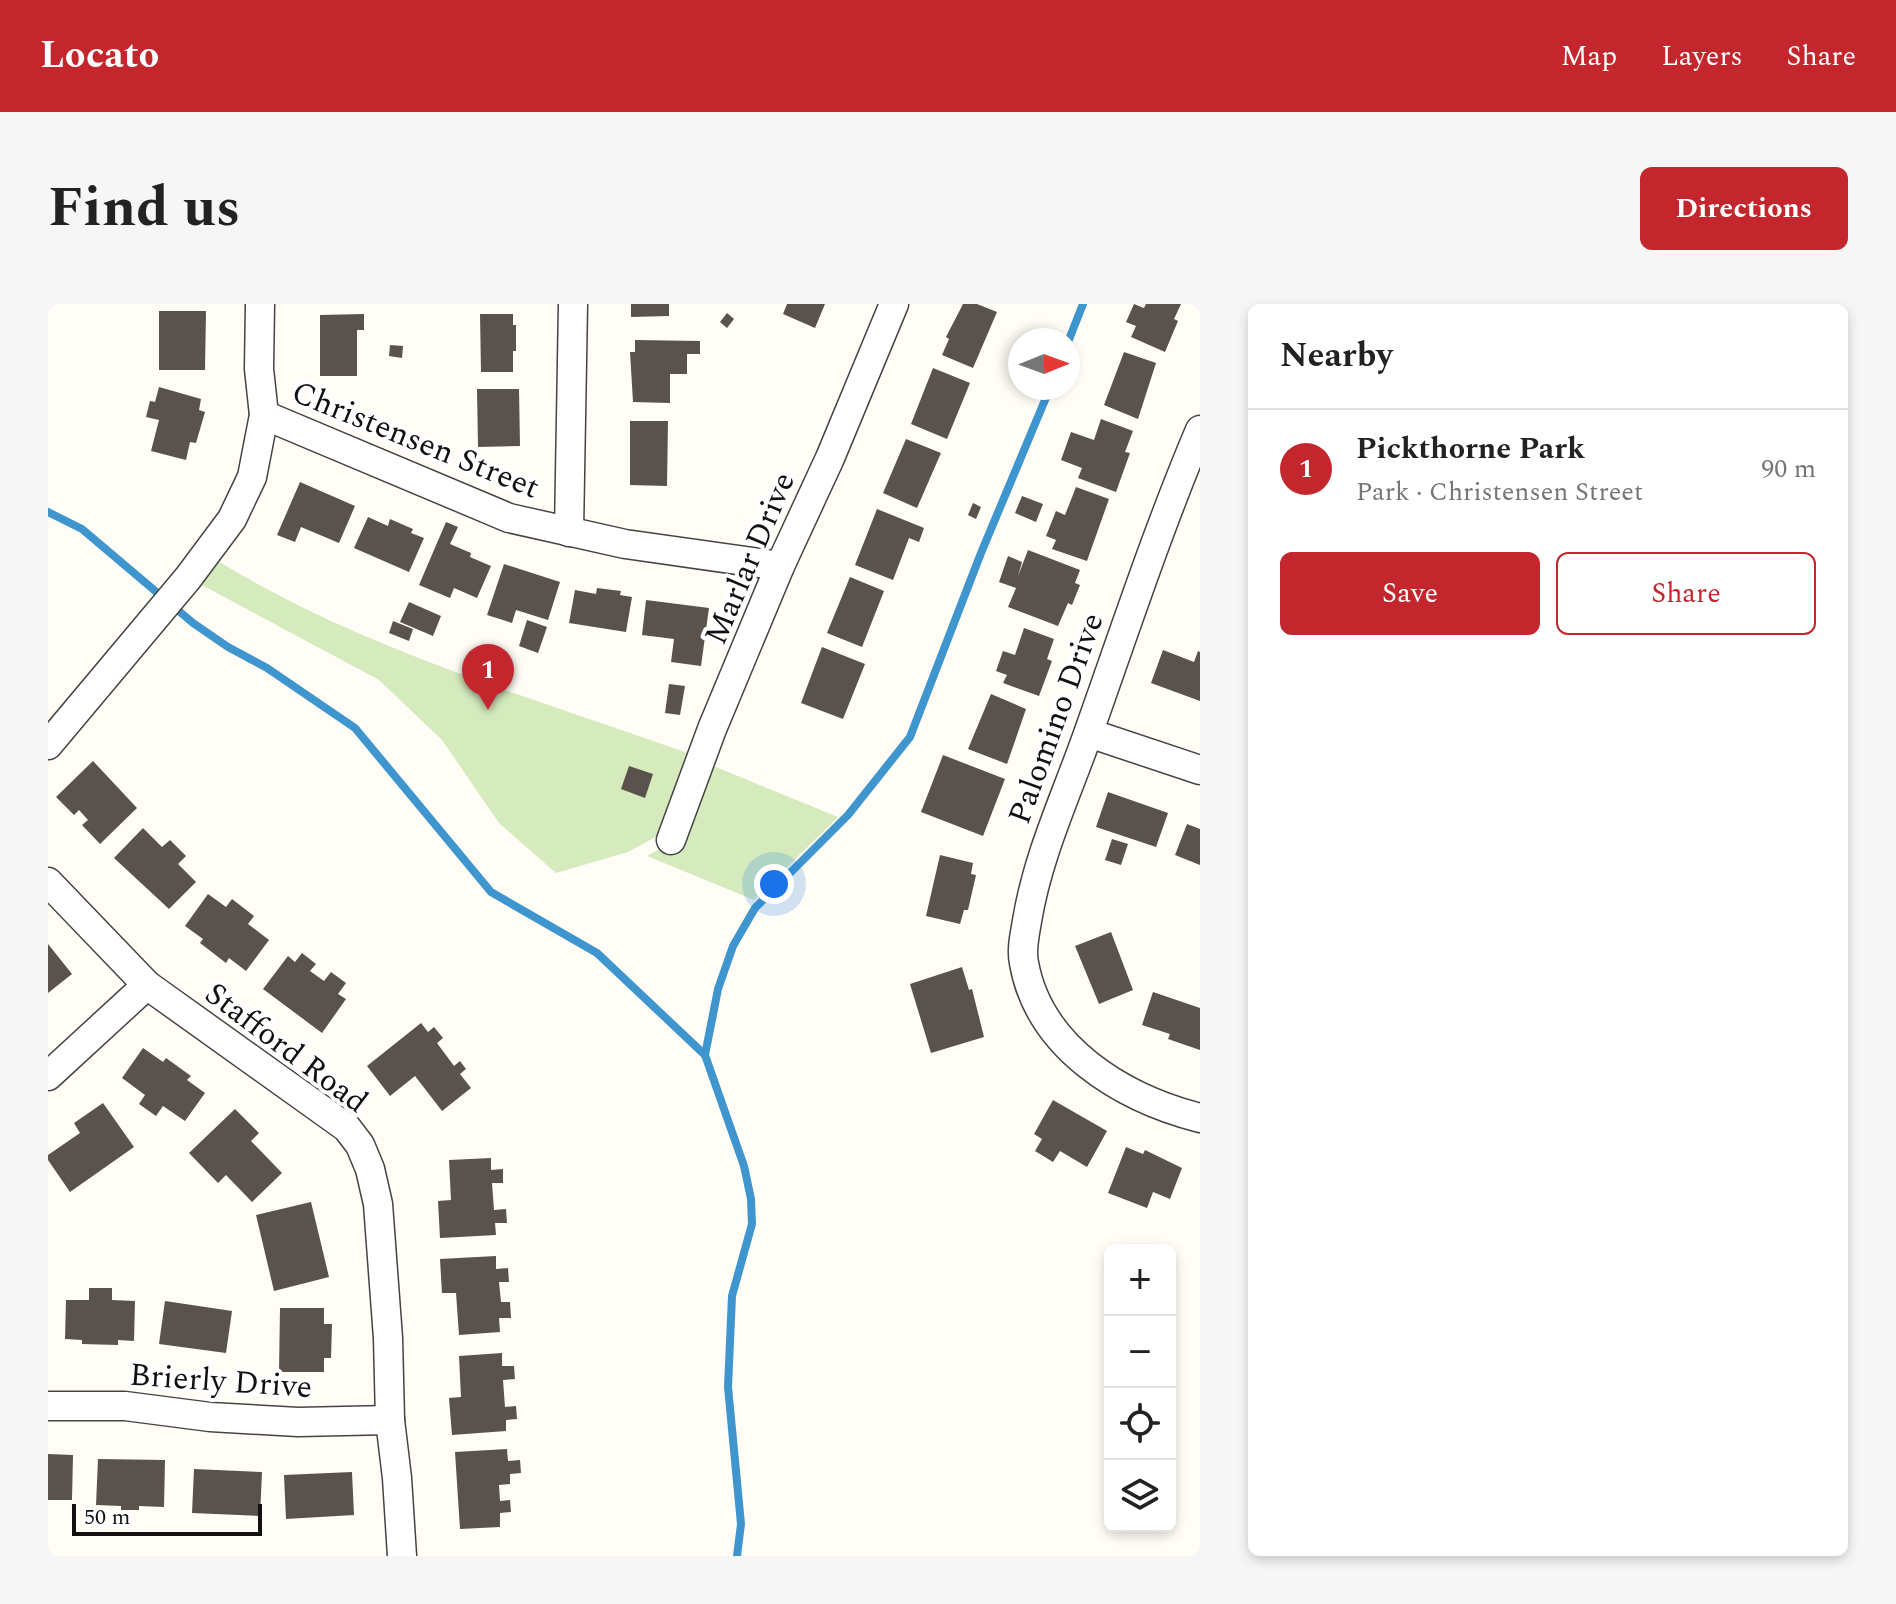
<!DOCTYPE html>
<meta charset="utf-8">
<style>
body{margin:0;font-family:Spectral,serif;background:#f6f6f6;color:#222}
.controls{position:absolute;right:24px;bottom:24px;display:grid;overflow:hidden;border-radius:12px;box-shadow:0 4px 12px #0003}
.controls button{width:72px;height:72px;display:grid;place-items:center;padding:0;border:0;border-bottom:2px solid #e0e0e0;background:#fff;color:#222;font:40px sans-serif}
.compass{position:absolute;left:960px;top:24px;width:72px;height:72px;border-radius:50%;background:#fff;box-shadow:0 4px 12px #0003;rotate:89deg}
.scale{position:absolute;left:24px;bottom:20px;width:190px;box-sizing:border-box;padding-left:8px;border:4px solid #111;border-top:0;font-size:22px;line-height:28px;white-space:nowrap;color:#111;-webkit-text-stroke:6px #fff;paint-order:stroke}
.you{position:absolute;left:726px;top:580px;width:28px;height:28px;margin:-20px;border:6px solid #fff;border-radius:50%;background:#1a73e8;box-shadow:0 0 0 12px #1a73e833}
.badge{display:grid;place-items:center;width:52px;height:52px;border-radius:50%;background:#c4262e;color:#fff;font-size:26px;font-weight:700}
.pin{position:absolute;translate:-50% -66px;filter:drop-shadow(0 2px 4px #0008)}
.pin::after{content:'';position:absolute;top:42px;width:28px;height:24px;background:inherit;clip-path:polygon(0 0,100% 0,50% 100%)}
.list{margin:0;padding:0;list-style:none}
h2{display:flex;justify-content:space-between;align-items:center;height:104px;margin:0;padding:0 32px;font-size:34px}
h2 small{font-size:26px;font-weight:400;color:#767676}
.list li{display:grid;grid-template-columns:52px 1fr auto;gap:24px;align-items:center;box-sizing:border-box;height:120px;padding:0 32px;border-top:2px solid #e0e0e0}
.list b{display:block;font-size:30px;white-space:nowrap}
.list p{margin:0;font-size:26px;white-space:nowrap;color:#767676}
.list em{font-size:26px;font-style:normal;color:#767676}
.actions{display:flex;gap:16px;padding:24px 32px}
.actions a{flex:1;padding:18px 0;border:2px solid #c4262e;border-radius:12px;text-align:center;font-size:28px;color:#c4262e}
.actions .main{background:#c4262e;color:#fff}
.icon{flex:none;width:44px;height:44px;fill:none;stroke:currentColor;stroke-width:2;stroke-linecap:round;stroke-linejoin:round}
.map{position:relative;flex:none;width:1152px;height:1252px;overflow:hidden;border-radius:12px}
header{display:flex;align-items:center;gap:48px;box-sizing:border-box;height:112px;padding:0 40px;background:#c4262e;color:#fff}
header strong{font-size:38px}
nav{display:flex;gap:44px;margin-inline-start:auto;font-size:28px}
.intro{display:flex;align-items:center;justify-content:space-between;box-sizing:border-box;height:192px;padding:0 48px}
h1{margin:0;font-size:56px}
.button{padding:20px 36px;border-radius:12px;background:#c4262e;color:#fff;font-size:28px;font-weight:700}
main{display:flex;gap:48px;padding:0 48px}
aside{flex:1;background:#fff;border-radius:12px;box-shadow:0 4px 12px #0003}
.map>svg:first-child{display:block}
</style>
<header>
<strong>Locato</strong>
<nav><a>Map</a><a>Layers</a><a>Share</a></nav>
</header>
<div class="intro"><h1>Find us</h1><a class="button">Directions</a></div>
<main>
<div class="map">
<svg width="1152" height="1252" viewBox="0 0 1152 1252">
<rect width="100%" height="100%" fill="#fffdf5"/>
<!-- green -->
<g fill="#d5ebbd">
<path d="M 170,257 C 315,346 483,393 642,450 L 613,530 L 580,548 L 508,569 L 451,519 L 394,436 L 331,376 L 152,280 Z"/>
<path d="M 658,459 L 790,513 L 706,596 L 599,552 L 630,535 Z"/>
</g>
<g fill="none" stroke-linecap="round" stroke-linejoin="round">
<!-- stream -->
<g stroke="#3f96cf" stroke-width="8">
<path d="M 1020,38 L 1035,0"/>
<path d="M 0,208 L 34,225 L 145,319 L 180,343 L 219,364 L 307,424 L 443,588 L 549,649 L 657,751 L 696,862 L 703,895 L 704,920 L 684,992 L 680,1083 L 693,1220 L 689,1252"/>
<path d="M 657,751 L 670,685 L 685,642 L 707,604 L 800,511 L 862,433 L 933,249 L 1002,84"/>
</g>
</g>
<!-- building -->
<g fill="#5a524d">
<path d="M 583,0 L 621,0 L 621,12 L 583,13 Z"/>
<path d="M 739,0 L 777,0 L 767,24 L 735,10 Z"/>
<path d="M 915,0 L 929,0 L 949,8 L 925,64 L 894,51 L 901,35 L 898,33 Z"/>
<path d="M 1086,0 L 1096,4 L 1098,0 L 1133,0 L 1126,15 L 1130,17 L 1117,48 L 1083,33 L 1088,22 L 1078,18 Z"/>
<path d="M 111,7 L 158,7 L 157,66 L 111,66 Z"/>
<path d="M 679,9 L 686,15 L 679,24 L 672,18 Z"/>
<path d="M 316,10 L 316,26 L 309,26 L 309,72 L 272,72 L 272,11 Z"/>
<path d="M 432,10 L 465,10 L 465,21 L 468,21 L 468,47 L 465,47 L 465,68 L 433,68 Z"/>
<path d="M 587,36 L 652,37 L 652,50 L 639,50 L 639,70 L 622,70 L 622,99 L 585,98 L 582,48 L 587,48 Z"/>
<path d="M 342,41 L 355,42 L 354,54 L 341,52 Z"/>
<path d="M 1076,48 L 1108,59 L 1090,115 L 1056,101 Z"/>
<path d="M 885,64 L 922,79 L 899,135 L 863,120 Z"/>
<path d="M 111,83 L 153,95 L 151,106 L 157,108 L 148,139 L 142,138 L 138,156 L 103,147 L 111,116 L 98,113 L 102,97 L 107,98 Z"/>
<path d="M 429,85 L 471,85 L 472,142 L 430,143 Z"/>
<path d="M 1053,115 L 1085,127 L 1077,148 L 1082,149 L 1068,188 L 1030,174 L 1034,164 L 1013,156 L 1023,128 L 1046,136 Z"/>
<path d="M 582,117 L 620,117 L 619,182 L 582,181 Z"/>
<path d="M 858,135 L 893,149 L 869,204 L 835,189 Z"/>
<path d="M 252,178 L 307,202 L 291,239 L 253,223 L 247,238 L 229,231 Z"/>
<path d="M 1028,183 L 1061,195 L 1039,257 L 1004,245 L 1008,236 L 998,232 L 1008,207 L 1017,211 Z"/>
<path d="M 974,192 L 995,200 L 988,218 L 967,209 Z"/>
<path d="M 925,199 L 933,203 L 928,215 L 920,211 Z"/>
<path d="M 829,205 L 876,224 L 871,238 L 861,234 L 845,276 L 807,261 Z"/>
<path d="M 320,213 L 340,222 L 342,215 L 365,225 L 363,229 L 376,234 L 361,268 L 306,244 Z"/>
<path d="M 398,218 L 410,223 L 402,240 L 423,249 L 422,253 L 443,262 L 429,294 L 406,284 L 402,294 L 371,281 Z"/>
<path d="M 980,246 L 1032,266 L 1027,279 L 1032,281 L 1024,301 L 1020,299 L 1010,322 L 960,303 L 968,284 L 951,278 L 960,252 L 974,258 L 970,272 Z"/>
<path d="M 456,260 L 512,278 L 500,316 L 468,306 L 464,319 L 439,311 Z"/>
<path d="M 802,273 L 836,287 L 814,343 L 779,329 Z"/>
<path d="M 549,284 L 573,287 L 572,291 L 584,293 L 578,328 L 521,319 L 527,286 L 548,290 Z"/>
<path d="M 598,296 L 661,304 L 653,362 L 623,358 L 626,335 L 594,331 Z"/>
<path d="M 361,298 L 393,312 L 385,332 L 352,318 Z"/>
<path d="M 479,316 L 499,323 L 490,349 L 471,342 Z"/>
<path d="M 345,317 L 365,325 L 361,337 L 341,329 Z"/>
<path d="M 976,324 L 1006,335 L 999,355 L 1004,357 L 991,392 L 955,379 L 959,371 L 948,367 L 955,347 L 967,351 Z"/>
<path d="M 774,343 L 817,360 L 795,415 L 753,399 Z"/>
<path d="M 1115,346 L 1146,358 L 1150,347 L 1152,348 L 1152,397 L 1103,379 Z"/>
<path d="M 621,380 L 637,382 L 632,411 L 617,409 Z"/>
<path d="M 943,390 L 978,405 L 959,460 L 920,445 Z"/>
<path d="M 895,451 L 957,475 L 935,532 L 873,508 Z"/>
<path d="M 45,457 L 89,504 L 52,540 L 34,521 L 40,516 L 31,506 L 26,511 L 8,493 Z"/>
<path d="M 581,462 L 605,470 L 597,494 L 573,485 Z"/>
<path d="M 1060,488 L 1120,509 L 1108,543 L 1048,523 Z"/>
<path d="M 1139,520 L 1152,525 L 1152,561 L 1127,551 Z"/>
<path d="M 95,524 L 114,543 L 122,536 L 138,552 L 130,560 L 148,578 L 121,605 L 66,554 Z"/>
<path d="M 1064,535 L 1080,540 L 1073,561 L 1057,556 Z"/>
<path d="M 892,551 L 925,559 L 923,570 L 928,571 L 920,606 L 916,606 L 912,620 L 878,612 Z"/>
<path d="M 160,590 L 178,603 L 184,595 L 206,612 L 200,620 L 221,636 L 198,667 L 181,654 L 178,659 L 152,639 L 155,635 L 137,622 Z"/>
<path d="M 1063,628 L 1085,686 L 1051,700 L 1027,642 Z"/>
<path d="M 0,640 L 24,670 L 0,689 Z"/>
<path d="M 254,649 L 268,660 L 262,667 L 276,677 L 283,668 L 298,679 L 290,690 L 298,695 L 274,729 L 215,685 L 240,652 L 247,658 Z"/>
<path d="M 914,663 L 921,686 L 924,685 L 936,733 L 883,749 L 862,680 Z"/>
<path d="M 1105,688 L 1152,704 L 1152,746 L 1120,735 L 1122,730 L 1094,721 Z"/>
<path d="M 373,719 L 380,728 L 386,723 L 395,734 L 389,739 L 406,762 L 412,757 L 418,765 L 412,770 L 423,784 L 394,807 L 367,772 L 342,792 L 319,762 Z"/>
<path d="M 95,744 L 115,758 L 118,754 L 143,772 L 139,776 L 157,789 L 137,817 L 115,802 L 108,812 L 91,800 L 97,791 L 74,774 Z"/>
<path d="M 1005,796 L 1059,827 L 1039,863 L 1012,847 L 1005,858 L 987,847 L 994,835 L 986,830 Z"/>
<path d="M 55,799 L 86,843 L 22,888 L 0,856 L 0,851 L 32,829 L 26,819 Z"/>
<path d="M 187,805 L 211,829 L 203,837 L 234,869 L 204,898 L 178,871 L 170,879 L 141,849 Z"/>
<path d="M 1078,843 L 1095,850 L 1097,846 L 1134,864 L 1122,895 L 1105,888 L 1099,904 L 1060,889 Z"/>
<path d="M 443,854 L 443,866 L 455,865 L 455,879 L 444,879 L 446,906 L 458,905 L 459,919 L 447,919 L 448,931 L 392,934 L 390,897 L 403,896 L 401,856 Z"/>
<path d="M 263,898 L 281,973 L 226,987 L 208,911 Z"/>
<path d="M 448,952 L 448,965 L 460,964 L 461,978 L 451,978 L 453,998 L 462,998 L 463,1014 L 451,1014 L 452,1028 L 411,1031 L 408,989 L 394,989 L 392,955 Z"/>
<path d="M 41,984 L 64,984 L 64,996 L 87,997 L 86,1037 L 70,1036 L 70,1041 L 34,1040 L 34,1036 L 17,1035 L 18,996 L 41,996 Z"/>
<path d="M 117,997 L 184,1007 L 178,1049 L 111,1040 Z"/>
<path d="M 232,1004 L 276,1004 L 276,1020 L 284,1020 L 283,1054 L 276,1054 L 276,1068 L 231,1068 Z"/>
<path d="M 454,1049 L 454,1062 L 466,1062 L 467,1075 L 455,1076 L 457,1103 L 468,1102 L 469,1115 L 458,1116 L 458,1127 L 404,1131 L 401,1094 L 413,1093 L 411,1052 Z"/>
<path d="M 459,1145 L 460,1157 L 472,1156 L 473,1169 L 462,1170 L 462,1180 L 451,1181 L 452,1197 L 462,1196 L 463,1208 L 452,1209 L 452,1223 L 412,1225 L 407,1148 Z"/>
<path d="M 0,1150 L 25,1151 L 24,1196 L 0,1196 Z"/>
<path d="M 50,1155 L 117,1156 L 116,1203 L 91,1202 L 91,1206 L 73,1206 L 73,1202 L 48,1201 Z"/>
<path d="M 146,1165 L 214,1168 L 212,1212 L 144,1209 Z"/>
<path d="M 304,1168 L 306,1211 L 238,1215 L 236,1171 Z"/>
</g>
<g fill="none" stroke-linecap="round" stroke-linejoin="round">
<defs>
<g id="street">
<path d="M 216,111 L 461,214 L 577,240 L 732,262"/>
<path d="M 1152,126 C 1110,225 1077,326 1041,427 C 1019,490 990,550 979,617 C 977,630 973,645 976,659 C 991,744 1074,794 1152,814"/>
<path d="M 521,228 L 525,0"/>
<path d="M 1041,429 L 1152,466"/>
<path d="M 0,441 L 140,274 L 184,215 L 204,173 L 216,111 L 211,65 L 212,0"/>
<path d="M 623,536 L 664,425 L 732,262 L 782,154 L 846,0"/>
<path d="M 0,578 L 99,681 L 299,824 L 312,841 L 322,865 L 330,900 L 340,1034 L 342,1116 L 349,1174 L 354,1252"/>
<path d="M 0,772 L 99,681"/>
<path d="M 0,1102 L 77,1102 L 162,1113 L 250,1118 L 342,1116"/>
</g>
</defs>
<!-- street casing -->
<use href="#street" stroke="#444" stroke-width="31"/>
<!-- street -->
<use href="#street" stroke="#fff" stroke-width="28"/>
</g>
<g text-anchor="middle" stroke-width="8" stroke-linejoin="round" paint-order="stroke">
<!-- street labels -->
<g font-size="32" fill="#111" stroke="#fff">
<text transform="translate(368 135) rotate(22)" y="11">Christensen Street</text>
<text transform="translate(701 254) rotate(-67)" y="11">Marlar Drive</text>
<text transform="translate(1007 414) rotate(-70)" y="11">Palomino Drive</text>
<text transform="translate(239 743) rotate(37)" y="11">Stafford Road</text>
<text transform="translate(173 1076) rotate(4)" y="11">Brierly Drive</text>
</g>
</g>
</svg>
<div class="controls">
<button>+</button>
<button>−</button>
<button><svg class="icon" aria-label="locate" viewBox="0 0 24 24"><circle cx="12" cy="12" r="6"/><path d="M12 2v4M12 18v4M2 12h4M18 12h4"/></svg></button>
<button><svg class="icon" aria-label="layers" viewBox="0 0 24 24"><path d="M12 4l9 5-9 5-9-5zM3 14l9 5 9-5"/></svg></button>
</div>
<svg class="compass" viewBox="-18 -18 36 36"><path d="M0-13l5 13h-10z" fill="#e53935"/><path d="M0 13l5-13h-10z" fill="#767676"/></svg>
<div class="scale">50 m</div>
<div class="you"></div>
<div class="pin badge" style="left:440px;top:406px">1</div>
</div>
<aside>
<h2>Nearby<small></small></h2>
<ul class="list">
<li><span class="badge">1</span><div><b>Pickthorne Park</b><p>Park · Christensen Street</p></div><em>90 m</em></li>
</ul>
<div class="actions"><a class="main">Save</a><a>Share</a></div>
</aside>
</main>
